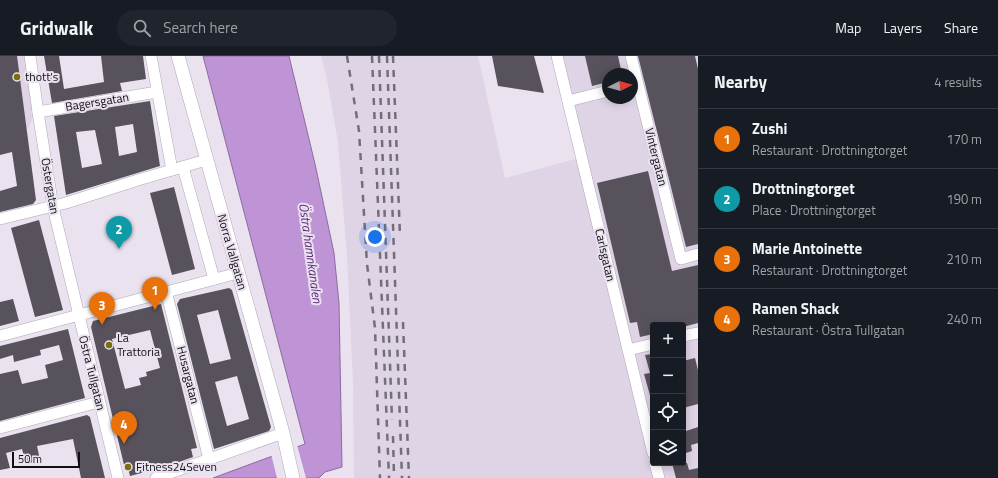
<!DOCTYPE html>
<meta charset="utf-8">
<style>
body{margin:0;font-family:"Titillium Web",sans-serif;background:#20242c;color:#f1f3f6}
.controls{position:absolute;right:12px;bottom:12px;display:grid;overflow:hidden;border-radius:4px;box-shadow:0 2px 10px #0003}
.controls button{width:36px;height:36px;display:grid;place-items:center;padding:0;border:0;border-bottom:1px solid #363941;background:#171b24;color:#f1f3f6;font:20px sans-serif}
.compass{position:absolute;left:602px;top:12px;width:36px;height:36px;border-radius:50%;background:#171b24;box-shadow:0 2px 10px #0003;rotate:84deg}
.scale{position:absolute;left:12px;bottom:10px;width:68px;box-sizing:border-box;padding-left:4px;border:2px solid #110f13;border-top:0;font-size:11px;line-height:14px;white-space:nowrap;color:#110f13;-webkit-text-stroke:3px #eae2ef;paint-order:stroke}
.you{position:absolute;left:375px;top:181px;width:14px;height:14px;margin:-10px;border:3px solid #fff;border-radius:50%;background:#1a73e8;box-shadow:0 0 0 6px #1a73e833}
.badge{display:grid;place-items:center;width:26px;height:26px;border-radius:50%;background:#786e0c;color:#fff;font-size:13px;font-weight:700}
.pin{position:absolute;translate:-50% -33px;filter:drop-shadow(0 1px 2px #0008)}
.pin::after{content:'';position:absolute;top:21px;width:14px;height:12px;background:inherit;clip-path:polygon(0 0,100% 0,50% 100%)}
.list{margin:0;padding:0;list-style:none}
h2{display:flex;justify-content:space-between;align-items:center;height:52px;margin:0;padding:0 16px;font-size:17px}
h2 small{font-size:13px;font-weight:400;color:#9ea1a6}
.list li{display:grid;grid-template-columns:26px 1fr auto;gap:12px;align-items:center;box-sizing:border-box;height:60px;padding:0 16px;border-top:1px solid #363941}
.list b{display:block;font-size:15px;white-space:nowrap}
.list p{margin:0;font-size:13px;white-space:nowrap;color:#9ea1a6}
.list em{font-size:13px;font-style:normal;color:#9ea1a6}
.icon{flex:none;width:22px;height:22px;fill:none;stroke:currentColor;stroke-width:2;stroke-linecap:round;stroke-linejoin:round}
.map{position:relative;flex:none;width:698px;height:422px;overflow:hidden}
header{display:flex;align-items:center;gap:24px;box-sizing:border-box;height:56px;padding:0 20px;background:#171b24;border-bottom:1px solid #363941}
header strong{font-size:19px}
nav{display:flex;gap:22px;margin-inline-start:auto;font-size:14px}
.search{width:280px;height:36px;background:#20242c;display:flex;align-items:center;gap:10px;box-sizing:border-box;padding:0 14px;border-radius:22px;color:#9ea1a6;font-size:15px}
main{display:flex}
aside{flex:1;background:#171b24}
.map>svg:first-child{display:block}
</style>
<header>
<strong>Gridwalk</strong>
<div class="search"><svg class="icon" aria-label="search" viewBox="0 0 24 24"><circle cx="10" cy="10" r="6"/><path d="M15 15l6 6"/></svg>Search here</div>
<nav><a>Map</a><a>Layers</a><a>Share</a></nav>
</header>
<main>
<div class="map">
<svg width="698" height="422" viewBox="0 0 698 422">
<rect width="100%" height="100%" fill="#eae2ef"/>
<!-- built -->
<g fill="#dfd3e6" fill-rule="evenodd">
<path d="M 0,0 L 25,0 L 35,58 L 28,72 L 0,77 Z"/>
<path d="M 321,0 L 478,0 L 505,122 L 579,102 L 554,0 L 698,0 L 698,422 L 354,422 L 353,325 L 347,201 L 338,86 L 327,23 ZM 608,18 L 632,18 L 632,42 L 608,42 ZM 653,269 L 683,269 L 683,407 L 653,407 Z"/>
</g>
<!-- water -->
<path fill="#bf94d7" stroke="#8b6c9c" d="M 203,0 L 289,0 L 315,108 L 334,197 L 339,247 L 342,411 L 325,416 L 319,422 L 213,422 L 305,388 Z"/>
<!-- pier -->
<path fill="#eae2ef" d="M 297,389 L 306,422 L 277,422 L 271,398 Z"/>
<!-- building -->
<g fill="#58525c" fill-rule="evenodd">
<path d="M 0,0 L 17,0 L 36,144 L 33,148 L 0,156 L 0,135 L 17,130 L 12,96 L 0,99 Z"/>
<path d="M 44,0 L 59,0 L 64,33 L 104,26 L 101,0 L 143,0 L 146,23 L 120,27 L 122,35 L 52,47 Z"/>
<path d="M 492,0 L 534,0 L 544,37 L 498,30 Z"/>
<path d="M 585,0 L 618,0 L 622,18 L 608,18 L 608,26 L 592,30 Z"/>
<path d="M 638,0 L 695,0 L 698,13 L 698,188 L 686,191 Z"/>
<path d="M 150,45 L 160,110 L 66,139 L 54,60 ZM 133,68 L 137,96 L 119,100 L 115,71 ZM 95,74 L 102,108 L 82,112 L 76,76 Z"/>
<path d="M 648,115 L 672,215 L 698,209 L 698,267 L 683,271 L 683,269 L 653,269 L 653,278 L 640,281 L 637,266 L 630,267 L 597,127 Z"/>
<path d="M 174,131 L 195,213 L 172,219 L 150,137 Z"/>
<path d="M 39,164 L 63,254 L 35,261 L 11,172 Z"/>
<path d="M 229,232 L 232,234 L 271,371 L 269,375 L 214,393 L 177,248 L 180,243 ZM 218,254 L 231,303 L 210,308 L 197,259 ZM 237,320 L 249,363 L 227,370 L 215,326 Z"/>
<path d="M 13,243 L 19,265 L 0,270 L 0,246 Z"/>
<path d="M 161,248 L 197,392 L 191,393 L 193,401 L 168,410 L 130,420 L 128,412 L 125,413 L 91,271 L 93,265 ZM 150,274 L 160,312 L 146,316 L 147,320 L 139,322 L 141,329 L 125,333 L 112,283 Z"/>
<path d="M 68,273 L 85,342 L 0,365 L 0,318 L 18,314 L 22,328 L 48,322 L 45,309 L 63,304 L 59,289 L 40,294 L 41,299 L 14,306 L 13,299 L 0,303 L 0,290 Z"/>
<path d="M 653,298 L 653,343 L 651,343 L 644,318 L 650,317 L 645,299 Z"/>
<path d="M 695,302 L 698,314 L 698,348 L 683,352 L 683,305 Z"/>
<path d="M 87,359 L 90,361 L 105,422 L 81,422 L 73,383 L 37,390 L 40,404 L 26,408 L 22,393 L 6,397 L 10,412 L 0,414 L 0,382 Z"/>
<path d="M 698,371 L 698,387 L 691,389 L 692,395 L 683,398 L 683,376 Z"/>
<path d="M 672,407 L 687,407 L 689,414 L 698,412 L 698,422 L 676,422 Z"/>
</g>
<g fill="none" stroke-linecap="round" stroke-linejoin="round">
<defs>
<g id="minor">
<path d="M 30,0 L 38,56 L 53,151 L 118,422"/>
<path d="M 151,0 L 172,114"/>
<path d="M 557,0 L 653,397"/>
<path d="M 631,0 L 681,203 L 698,198"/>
<path d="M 568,45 L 608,35"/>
<path d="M 38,56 L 157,36"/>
<path d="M 183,111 L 214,223"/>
<path d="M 0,163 L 66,147 L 138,124 L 206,104"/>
<path d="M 166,235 L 209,403"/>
<path d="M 0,280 L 238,217"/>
<path d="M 683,280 L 698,277"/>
<path d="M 628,294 L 653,288"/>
<path d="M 0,372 L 99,346"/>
<path d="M 655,407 L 659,422"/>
<path d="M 156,422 L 283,377"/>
</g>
<path id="major" d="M 178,0 L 283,377 L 293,422"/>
</defs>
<!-- minor casing -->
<use href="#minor" stroke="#b0a9b4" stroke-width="12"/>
<!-- major casing -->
<use href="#major" stroke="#b0a9b4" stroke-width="14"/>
<!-- minor -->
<use href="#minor" stroke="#fff" stroke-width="11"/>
<!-- major -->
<use href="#major" stroke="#fff" stroke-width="13"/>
<!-- rail -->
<g stroke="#736f77" stroke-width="2.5" stroke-dasharray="7 7" stroke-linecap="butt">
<path d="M 347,0 L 359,75 L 367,208 L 375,272 L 380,422"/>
<path d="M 372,0 L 389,422"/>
<path d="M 379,0 L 392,364"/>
<path d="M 387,0 L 402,422"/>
<path d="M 393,0 L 400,180"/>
<path d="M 403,266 L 409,422"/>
<path d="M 393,380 L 394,420"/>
</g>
</g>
<!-- markers -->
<g fill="#786e0c" stroke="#eae2ef" stroke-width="1.5">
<circle cx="17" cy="21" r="4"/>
<circle cx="109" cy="289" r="4"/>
<circle cx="128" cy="411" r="4"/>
</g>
<g text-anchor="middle" stroke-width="4" stroke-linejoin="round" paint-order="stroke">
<!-- poi labels -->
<g font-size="12" fill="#110f13" stroke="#eae2ef" text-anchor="start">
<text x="25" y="25">thott's</text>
<text x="117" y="286">La<tspan x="117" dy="14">Trattoria</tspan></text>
<text x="136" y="415">Fitness24Seven</text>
</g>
<!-- street labels -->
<g font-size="12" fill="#110f13" stroke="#eae2ef">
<text transform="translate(97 46) rotate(-9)" y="4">Bagersgatan</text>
<text transform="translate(656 101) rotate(76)" y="4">Vintergatan</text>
<text transform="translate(50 130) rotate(80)" y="4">Östergatan</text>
<text transform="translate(232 196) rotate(74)" y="4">Norra Vallgatan</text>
<text transform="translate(605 199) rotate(77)" y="4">Carlsgatan</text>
<text transform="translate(92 317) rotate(76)" y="4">Östra Tullgatan</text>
<text transform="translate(188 319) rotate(76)" y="4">Husargatan</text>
</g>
<!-- water labels -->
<g font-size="13" font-style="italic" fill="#5d2877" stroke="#eae2ef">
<text transform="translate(311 197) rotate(82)" y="5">Östra hamnkanalen</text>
</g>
</g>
</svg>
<div class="controls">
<button>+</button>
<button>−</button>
<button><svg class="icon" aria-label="locate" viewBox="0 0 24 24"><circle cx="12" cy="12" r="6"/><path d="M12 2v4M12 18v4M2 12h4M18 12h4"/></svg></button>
<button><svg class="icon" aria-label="layers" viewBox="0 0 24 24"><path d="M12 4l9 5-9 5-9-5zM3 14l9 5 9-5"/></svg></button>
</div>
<svg class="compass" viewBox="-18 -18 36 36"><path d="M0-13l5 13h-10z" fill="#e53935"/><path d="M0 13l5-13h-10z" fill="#9ea1a6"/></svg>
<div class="scale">50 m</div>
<div class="you"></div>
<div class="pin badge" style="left:155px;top:254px;background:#e8710a">1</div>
<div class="pin badge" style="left:119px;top:193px;background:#0f9aa8">2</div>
<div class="pin badge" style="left:102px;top:269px;background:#e8710a">3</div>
<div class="pin badge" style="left:124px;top:388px;background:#e8710a">4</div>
</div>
<aside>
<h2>Nearby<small>4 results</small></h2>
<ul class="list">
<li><span class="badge" style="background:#e8710a">1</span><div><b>Zushi</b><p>Restaurant · Drottningtorget</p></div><em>170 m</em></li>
<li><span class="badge" style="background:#0f9aa8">2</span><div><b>Drottningtorget</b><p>Place · Drottningtorget</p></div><em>190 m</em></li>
<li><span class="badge" style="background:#e8710a">3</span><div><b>Marie Antoinette</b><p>Restaurant · Drottningtorget</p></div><em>210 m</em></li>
<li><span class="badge" style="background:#e8710a">4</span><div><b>Ramen Shack</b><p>Restaurant · Östra Tullgatan</p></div><em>240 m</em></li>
</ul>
</aside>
</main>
